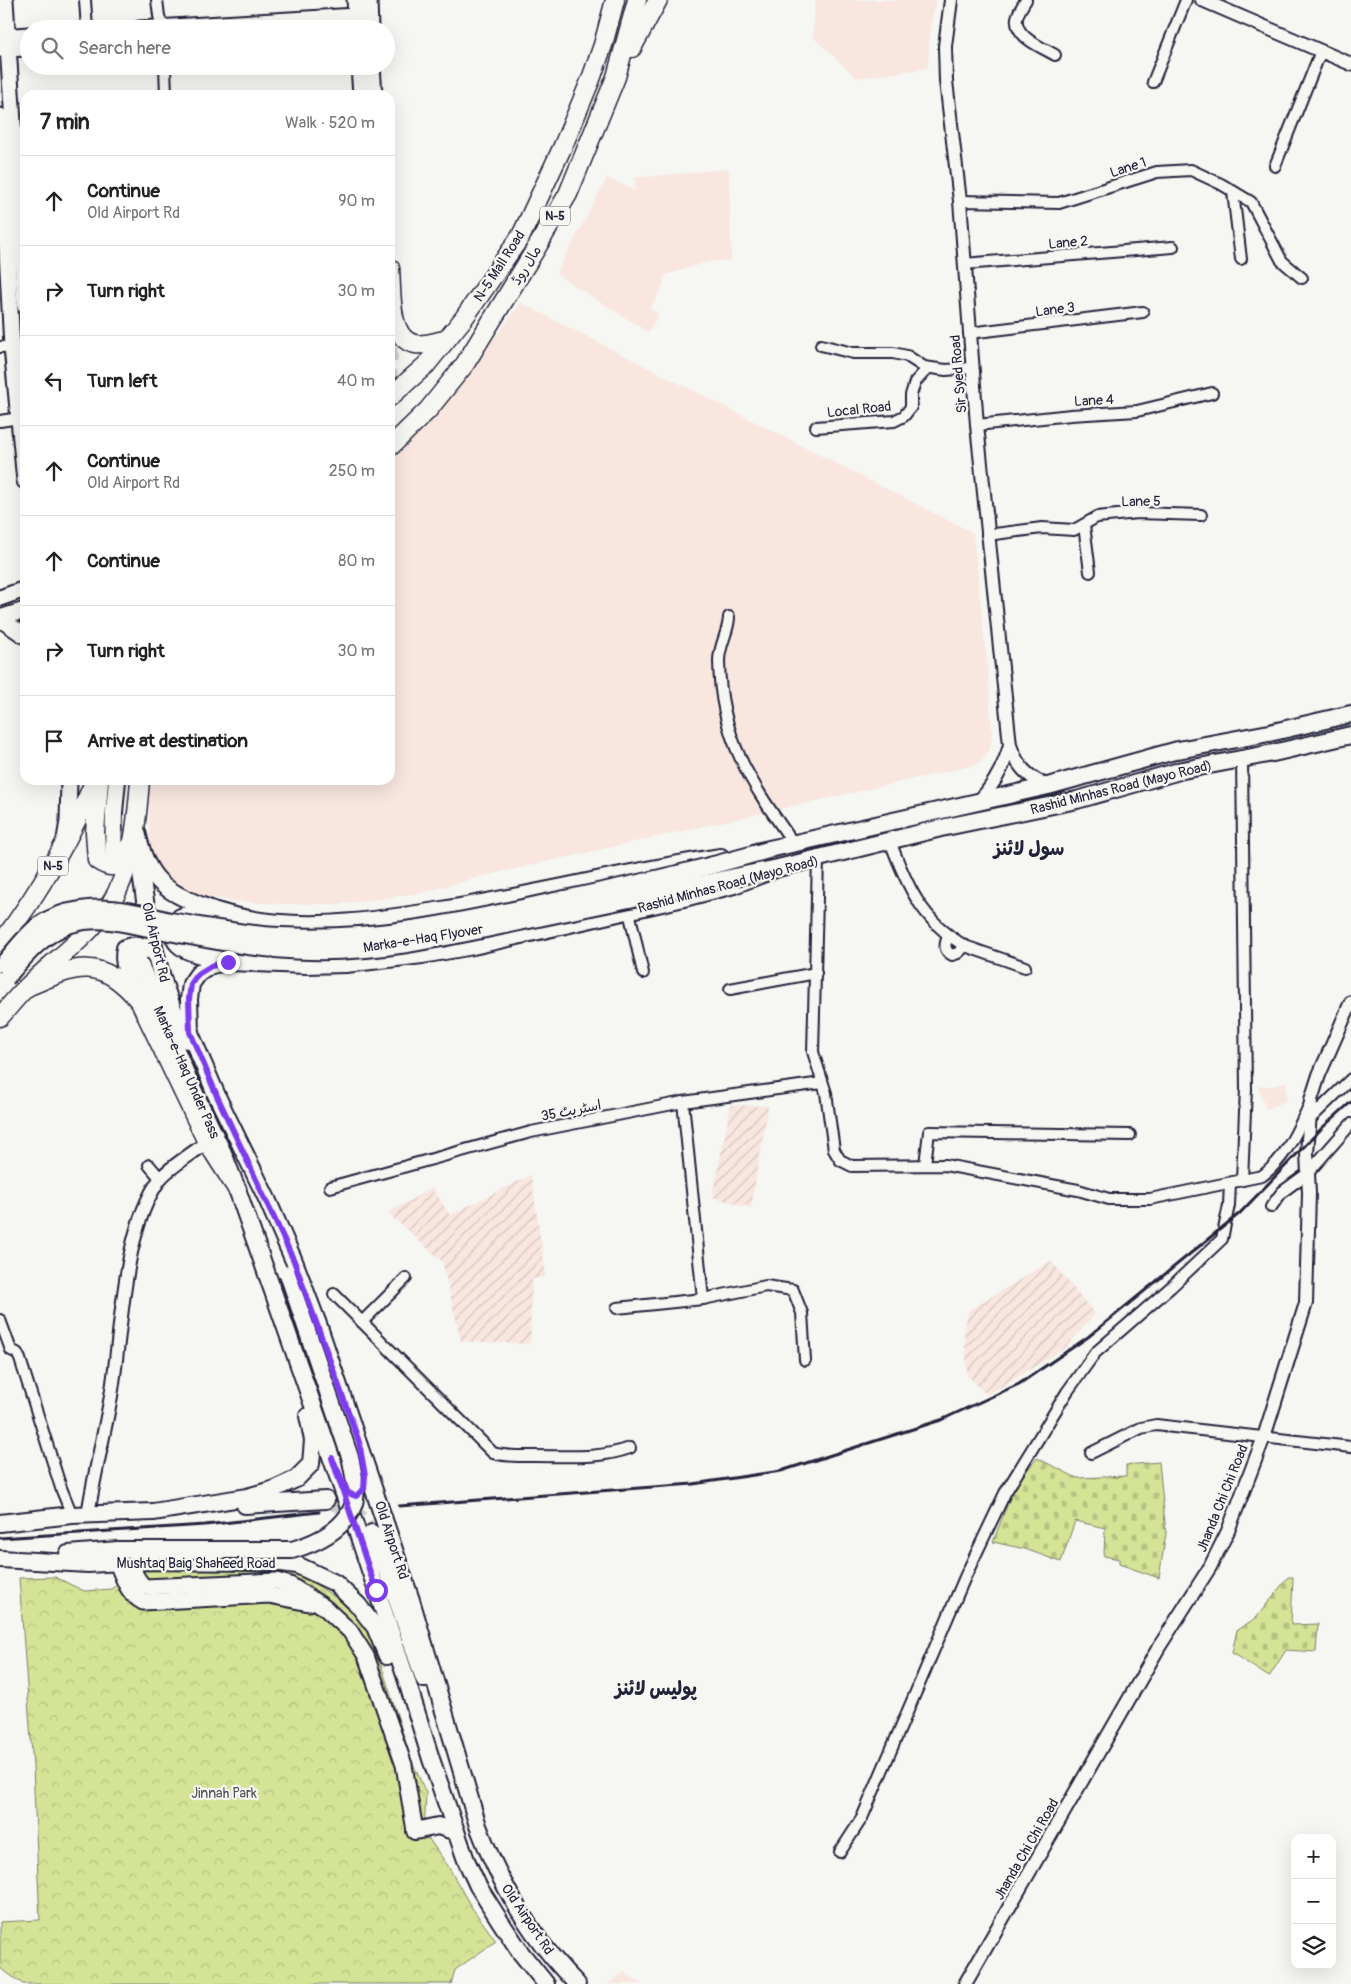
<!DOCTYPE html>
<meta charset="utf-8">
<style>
body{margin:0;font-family:Pangolin,"Playpen Sans Arabic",sans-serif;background:#f6f6f6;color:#222}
.controls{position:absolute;right:15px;bottom:15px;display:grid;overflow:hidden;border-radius:10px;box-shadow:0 5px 20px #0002}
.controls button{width:45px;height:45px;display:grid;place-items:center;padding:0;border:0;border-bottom:1px solid #e0e0e0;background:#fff;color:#222;font:25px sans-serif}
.stop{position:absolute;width:15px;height:15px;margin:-11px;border:4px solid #7c3aed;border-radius:50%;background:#fff}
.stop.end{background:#7c3aed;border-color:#fff;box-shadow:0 1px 5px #0008}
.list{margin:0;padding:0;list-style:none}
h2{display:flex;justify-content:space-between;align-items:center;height:65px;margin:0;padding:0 20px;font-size:21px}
h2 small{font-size:16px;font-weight:400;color:#767676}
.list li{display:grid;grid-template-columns:32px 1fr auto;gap:15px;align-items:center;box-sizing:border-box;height:90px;padding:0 20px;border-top:1px solid #e0e0e0}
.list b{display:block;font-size:19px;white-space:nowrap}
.list p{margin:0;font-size:16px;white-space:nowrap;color:#767676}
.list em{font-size:16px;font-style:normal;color:#767676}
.icon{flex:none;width:28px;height:28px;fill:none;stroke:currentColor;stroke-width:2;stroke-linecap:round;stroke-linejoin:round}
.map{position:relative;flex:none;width:1351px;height:1984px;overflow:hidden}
.search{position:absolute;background:#fff;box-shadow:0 5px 20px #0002;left:20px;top:20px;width:375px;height:55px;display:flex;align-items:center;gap:12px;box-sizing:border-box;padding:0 18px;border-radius:28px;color:#767676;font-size:19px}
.panel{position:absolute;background:#fff;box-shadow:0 5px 20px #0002;left:20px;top:90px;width:375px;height:695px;border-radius:15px}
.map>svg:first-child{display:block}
</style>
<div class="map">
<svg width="1351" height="1984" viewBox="0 0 1351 1984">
<defs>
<pattern id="industrial-furrows" width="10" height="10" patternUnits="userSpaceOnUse" patternTransform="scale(1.25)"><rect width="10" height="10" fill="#f8e6df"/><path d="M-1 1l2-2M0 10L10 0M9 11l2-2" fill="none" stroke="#d4c5c0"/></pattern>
<pattern id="forest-crowns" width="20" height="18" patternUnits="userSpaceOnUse" patternTransform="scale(1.25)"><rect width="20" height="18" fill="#d4e396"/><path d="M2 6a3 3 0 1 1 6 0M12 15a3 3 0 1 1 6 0" fill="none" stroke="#b6c282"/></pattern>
<pattern id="cemetery-stones" width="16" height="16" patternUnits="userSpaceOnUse" patternTransform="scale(1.25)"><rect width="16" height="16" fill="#d4e396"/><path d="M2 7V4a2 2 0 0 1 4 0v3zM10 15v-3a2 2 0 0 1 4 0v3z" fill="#b6c282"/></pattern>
</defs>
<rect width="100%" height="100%" fill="#f6f6f2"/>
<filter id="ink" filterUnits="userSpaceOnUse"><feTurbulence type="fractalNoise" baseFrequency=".02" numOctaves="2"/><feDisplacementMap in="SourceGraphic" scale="10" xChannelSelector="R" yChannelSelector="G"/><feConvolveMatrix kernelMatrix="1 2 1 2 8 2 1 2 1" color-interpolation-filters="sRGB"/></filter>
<g filter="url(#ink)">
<!-- built -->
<g fill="#f8e6df">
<path d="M 815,0 L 936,0 L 930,27 L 928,68 L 857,78 L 813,37 Z"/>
<path d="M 729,169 L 731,260 L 707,262 L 665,275 L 662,287 L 650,309 L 659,314 L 648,332 L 556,274 L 607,178 L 635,191 L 635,178 Z"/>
<path d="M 521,303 L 973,533 L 989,685 L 992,736 L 990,748 L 984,757 L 975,765 L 483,876 L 421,893 L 341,904 L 281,904 L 231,901 L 165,888 L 150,861 L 149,796 L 151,780 L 390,780 L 390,460 L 421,432 L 463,381 Z"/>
<path d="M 1286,1082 L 1286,1101 L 1266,1109 L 1258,1086 L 1273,1086 Z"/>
<path d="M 624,1972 L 642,1984 L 608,1984 Z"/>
</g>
<!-- industrial -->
<g fill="url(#industrial-furrows)">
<path d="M 731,1105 L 768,1106 L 751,1208 L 712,1197 Z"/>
<path d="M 531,1175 L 546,1277 L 532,1279 L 530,1344 L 461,1341 L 442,1261 L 388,1213 L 432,1188 L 450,1215 Z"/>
<path d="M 1051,1261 L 1095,1314 L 1065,1348 L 987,1395 L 967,1375 L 964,1330 L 969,1310 Z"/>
</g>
<!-- forest -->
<path fill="url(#forest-crowns)" stroke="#7b8268" d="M 264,1566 L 291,1570 L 309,1580 L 344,1603 L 372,1636 L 411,1759 L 426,1793 L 424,1832 L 448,1866 L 470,1905 L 496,1941 L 455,1970 L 451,1984 L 23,1984 L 0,1968 L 0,1922 L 40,1920 L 33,1767 L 19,1578 L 55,1577 L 84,1591 L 111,1589 L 141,1571 Z"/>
<!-- cemetery -->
<g fill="url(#cemetery-stones)" stroke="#7b8268">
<path d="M 1037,1458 L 1077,1478 L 1126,1476 L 1126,1465 L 1159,1462 L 1166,1533 L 1159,1578 L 1119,1564 L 1119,1559 L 1104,1556 L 1105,1528 L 1075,1521 L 1061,1562 L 1025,1549 L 993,1542 L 1014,1487 Z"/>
<path d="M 1288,1577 L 1293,1577 L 1291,1625 L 1318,1624 L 1316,1652 L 1286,1650 L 1269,1677 L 1232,1653 L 1237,1630 L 1256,1618 Z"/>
</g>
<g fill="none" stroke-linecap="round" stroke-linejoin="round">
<!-- secondary-tunnel -->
<path stroke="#cccccd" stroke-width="15" stroke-dasharray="15 8" stroke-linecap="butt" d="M 390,347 L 390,388"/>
<!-- primary-tunnel -->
<path stroke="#cccccd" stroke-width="16" stroke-dasharray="16 8" stroke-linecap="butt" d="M 326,1500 C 346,1506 361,1514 372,1533"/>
<defs>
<g id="minor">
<path d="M 85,0 L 87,29"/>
<path d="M 157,0 L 159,16 L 163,29"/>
<path d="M 1026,0 C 1023,5 1018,12 1017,18 C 1014,37 1042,47 1055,55"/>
<path d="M 165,66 L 166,95"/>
<path d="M 1153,82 L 1186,0"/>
<path d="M 1275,166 L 1321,51"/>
<path d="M 1233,192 L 1241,259"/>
<path d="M 960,201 L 1059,203 L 1157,172 L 1191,170 L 1221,184 L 1251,202 L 1282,261 L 1302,278"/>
<path d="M 964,264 L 1173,247"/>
<path d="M 969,333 L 1143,312"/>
<path d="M 821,345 L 853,353 L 893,353 L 907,356 L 924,367 L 946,370 L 972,368"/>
<path d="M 0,347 L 25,346"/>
<path d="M 0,421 L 19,418"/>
<path d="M 977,425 L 1071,415 L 1137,411 L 1212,393"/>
<path d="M 816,427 L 894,421 L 904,416 L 911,407 L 911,395 L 915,382 L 928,368"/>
<path d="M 1084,525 L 1090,572"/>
<path d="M 987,535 L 1042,528 L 1074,530 L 1097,517 L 1138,513 L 1201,515"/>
<path d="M 729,617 C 729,631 719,645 719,661 C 720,739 751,783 794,844"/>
<path d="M 890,841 C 907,886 922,921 965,946 L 958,953 L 952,955 C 943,950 945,944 948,936"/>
<path d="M 818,859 L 813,1052 L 826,1093 L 834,1150 L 840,1160 L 852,1166 L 945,1165 L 1078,1190 L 1109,1199 L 1150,1199 L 1262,1176 C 1286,1158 1296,1133 1309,1106"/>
<path d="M 629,911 L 643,973"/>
<path d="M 965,946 L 1025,967"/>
<path d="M 730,989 L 816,973"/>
<path d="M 683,1102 L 703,1299"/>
<path d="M 1309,1120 L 1351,1079"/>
<path d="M 925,1164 L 929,1132 L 1130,1135"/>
<path d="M 149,1165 L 160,1178"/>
<path d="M 1242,1180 L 1246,1089 L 1242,759"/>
<path d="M 330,1187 L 531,1132 L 683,1102 L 822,1083"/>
<path d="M 1271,1207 L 1282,1192 L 1308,1173 L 1351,1124"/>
<path d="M 334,1294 L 493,1453 C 507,1457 520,1456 535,1456 C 568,1456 599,1459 630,1448"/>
<path d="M 617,1308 L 703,1299 L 766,1286 L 793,1290 L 802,1313 L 805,1360"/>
<path d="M 0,1320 L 11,1350 L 17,1353 L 20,1359 L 61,1488 L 72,1515"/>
<path d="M 362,1322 L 406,1278"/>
<path d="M 1091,1453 L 1141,1428 L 1156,1425 L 1351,1447"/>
<path d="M 840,1852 L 862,1818 L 965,1577 L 1005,1493 L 1067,1392 L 1095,1353 L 1171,1287 L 1222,1239 L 1229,1205 L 1230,1183"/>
</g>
<g id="tertiary">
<path d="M 951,0 L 945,46 L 946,81 L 960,201 L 977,425 L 1010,745 C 1017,766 1027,777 1048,786"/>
<path d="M 1202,0 L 1351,64"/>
<path d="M 979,801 C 994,785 1004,767 1010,745"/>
<path d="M 88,1515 C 94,1475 104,1436 111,1396 C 122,1333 122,1231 160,1179 C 168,1168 195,1152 207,1142"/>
<path d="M 965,1984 L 1159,1647 L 1210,1567 L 1228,1531 L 1264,1437 L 1306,1303 L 1309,1193 L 1307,1153 L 1311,1100 L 1319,1075 L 1351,1002"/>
</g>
<g id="secondary">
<path d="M 5,0 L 25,305"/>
<path d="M 355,0 L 357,29"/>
<path d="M 369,0 L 370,29"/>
<path d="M 139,29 L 356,16"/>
<path d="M 0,37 L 29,35"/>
<path d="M 0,49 L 29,48"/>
<path d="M 359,66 L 361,95"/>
<path d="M 372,66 L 374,95"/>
<path d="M 0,116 L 12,347 L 25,481"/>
<path d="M 0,598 L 25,589"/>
<path d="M 0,618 L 25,610"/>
<path d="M 0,619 L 25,636"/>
<path d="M 65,839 L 68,821 L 69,780"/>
<path d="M 138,1561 C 130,1572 137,1578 144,1587 L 276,1581 L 290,1585 L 324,1607 L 350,1631 L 366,1656 L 404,1765 L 415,1831"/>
<path d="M 117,1563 C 124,1578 127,1594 143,1602 L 269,1595 L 309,1603"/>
</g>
<g id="primary">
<path d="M 137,832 C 141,850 146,868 160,882 C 171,893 186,899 200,905 C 276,936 363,923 442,910 C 536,895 628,871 721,857"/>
<path d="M 756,852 L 1048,786 L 1178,750 L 1269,733 L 1351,714"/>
<path d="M 139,856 C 146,918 158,984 187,1040"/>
<path d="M 113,859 L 114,812 L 117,780"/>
<path d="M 215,915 C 203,914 172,910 173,930 C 173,934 174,940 178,944 C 189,955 211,957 226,961"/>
<path d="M 136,955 L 190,1083 L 223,1153 L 237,1189 L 354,1522 L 405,1675 L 431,1759 L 466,1860 L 478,1886 L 500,1921 L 521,1953 L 546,1984"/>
<path d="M 138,998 C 131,982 121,966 125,948 C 134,945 139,944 147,950"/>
<path d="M 213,1088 L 267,1199 L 294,1261 L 318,1324 L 411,1600 L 478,1826 C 500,1884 533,1940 577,1984"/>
<path d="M 217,1096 L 190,1033 L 189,999 L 191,984 L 198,974 L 211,965 L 228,962 L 306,965 L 346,964 L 422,955 L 473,946 L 684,898 L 734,885 L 778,868 L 941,828 L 1077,800 L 1183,770 L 1273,753 L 1351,735"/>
<path d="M 245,1505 L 326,1500"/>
<path d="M 0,1523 L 72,1515 L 153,1512 L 247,1497 L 272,1490 L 296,1479 L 311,1464 L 313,1440 L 308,1416"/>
<path d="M 372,1533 L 388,1573 L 424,1679"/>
<path d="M 68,1554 L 118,1550"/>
<path d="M 0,1559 L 88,1564 L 138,1561 L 274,1562 L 297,1565 L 335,1583 L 358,1605 L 375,1627 L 387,1656"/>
<path d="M 415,1831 L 438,1826 L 456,1832"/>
</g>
<g id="trunk">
<path d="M 632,48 L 658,0"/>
<path d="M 390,268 C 392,290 388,339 415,344 C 424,346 437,341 446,340"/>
<path d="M 390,397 L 426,365 L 464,318 L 521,236 L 563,146 L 591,79 L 603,45 L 615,0"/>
<path d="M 390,447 L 428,410 L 465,364 L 537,247 L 568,194 L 616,77 L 637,0"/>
<path d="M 99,781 L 95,832 L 97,860 C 116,873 120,864 128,848"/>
<path d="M 0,945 C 39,892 70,840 95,780"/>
<path d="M 27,987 C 77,965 101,955 140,1002 L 207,1142 L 237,1189"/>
<path d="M 0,1017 C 9,1007 18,995 28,986 C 58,956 98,931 117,892 C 134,856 137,819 140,780"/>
</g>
</defs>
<!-- minor casing -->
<use href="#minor" stroke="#22223b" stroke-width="14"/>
<!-- tertiary casing -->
<use href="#tertiary" stroke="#22223b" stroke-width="16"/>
<!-- secondary casing -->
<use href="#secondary" stroke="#22223b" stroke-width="19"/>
<!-- primary casing -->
<use href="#primary" stroke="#22223b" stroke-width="20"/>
<!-- trunk casing -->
<use href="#trunk" stroke="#22223b" stroke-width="21"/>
<!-- minor -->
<use href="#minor" stroke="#f6f6f2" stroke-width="10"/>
<!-- tertiary -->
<use href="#tertiary" stroke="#f6f6f2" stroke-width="12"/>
<!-- secondary -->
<use href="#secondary" stroke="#f6f6f2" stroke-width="15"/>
<!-- primary -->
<use href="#primary" stroke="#f6f6f2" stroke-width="16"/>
<!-- trunk -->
<use href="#trunk" stroke="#f6f6f2" stroke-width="18"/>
<!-- rail -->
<g stroke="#22223b" stroke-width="3">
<path d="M 399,1506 L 693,1484 L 781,1471 L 941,1420 L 1019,1384 L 1088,1337 L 1240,1213 L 1322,1128 L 1351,1102"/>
<path d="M 0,1538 L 205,1525 L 319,1512"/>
</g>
<defs>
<g id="primary-bridge">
<path d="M 3,964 C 14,952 25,936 38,926 C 62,908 99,906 127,911 C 142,913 156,918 170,921 C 207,927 244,935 281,936 C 374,941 460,922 550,902 C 624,887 696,871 768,850"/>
<path d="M 6,978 C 25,956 42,934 71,924 C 100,915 125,924 154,929 C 205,939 257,950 310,951 C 384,953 457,935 529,920 C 612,902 695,885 778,868"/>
<path d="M 118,1550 L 292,1550 C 316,1543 343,1531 353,1506 C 359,1492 353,1474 351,1460 L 288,1274"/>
</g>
</defs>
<!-- primary-bridge casing -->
<use href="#primary-bridge" stroke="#22223b" stroke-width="20" stroke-linecap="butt"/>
<!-- primary-bridge -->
<use href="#primary-bridge" stroke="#f6f6f2" stroke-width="16"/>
</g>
</g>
<g fill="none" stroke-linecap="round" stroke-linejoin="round" filter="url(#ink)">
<!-- route -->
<path stroke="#7c3aed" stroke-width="6" d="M 228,962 L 211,966 L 198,974 L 191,984 L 189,999 L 190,1032 L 217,1096 L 294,1261 L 359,1442 L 365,1476 L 364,1489 L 356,1496 L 348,1493 L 332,1458 L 376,1590"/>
</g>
<g text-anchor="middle" stroke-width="4.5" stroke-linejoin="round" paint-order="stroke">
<!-- shield labels -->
<g fill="#f6f6f2" stroke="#626272" stroke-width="1">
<rect x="540" y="206.5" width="30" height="19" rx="4"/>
<rect x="38" y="856.5" width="30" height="19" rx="4"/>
</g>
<g font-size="12" font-weight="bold" fill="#22223b">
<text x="555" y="220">N-5</text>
<text x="53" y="870">N-5</text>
</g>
<!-- street labels -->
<g font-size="14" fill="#22223b" stroke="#f6f6f2">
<text transform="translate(1128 167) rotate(-18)" y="5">Lane 1</text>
<text transform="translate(1068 242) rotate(-5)" y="5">Lane 2</text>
<text transform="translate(526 265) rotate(-58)" y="5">مال روڈ</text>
<text transform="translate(499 266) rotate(-57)" y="5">N-5 Mall Road</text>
<text transform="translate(1055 309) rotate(-7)" y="5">Lane 3</text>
<text transform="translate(958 374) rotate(-95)" y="5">Sir Syed Road</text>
<text transform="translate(1094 400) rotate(-3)" y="5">Lane 4</text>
<text transform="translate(859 409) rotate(-6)" y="5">Local Road</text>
<text transform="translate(1141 501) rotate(-1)" y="5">Lane 5</text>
<text transform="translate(1121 787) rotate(-14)" y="5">Rashid Minhas Road (Mayo Road)</text>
<text transform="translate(728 884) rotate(-15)" y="5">Rashid Minhas Road (Mayo Road)</text>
<text transform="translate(423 938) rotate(-9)" y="5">Marka-e-Haq Flyover</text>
<text transform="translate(156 942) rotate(77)" y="5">Old Airport Rd</text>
<text transform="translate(187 1072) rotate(66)" y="5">Marka-e-Haq Under Pass</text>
<text transform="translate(571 1110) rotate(-11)" y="5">اسٹریٹ 35</text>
<text transform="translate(1222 1498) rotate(-68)" y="5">Jhanda Chi Chi Road</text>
<text transform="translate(392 1540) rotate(72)" y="5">Old Airport Rd</text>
<text x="196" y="1568">Mushtaq Baig Shaheed Road</text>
<text transform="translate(1026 1849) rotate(-60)" y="5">Jhanda Chi Chi Road</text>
<text transform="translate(528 1919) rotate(56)" y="5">Old Airport Rd</text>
</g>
<!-- park labels -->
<g font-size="14" fill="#4e5252" stroke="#f6f6f2">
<text x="224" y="1798">Jinnah Park</text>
</g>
<!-- district labels -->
<g font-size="19" font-weight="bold" fill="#22223b" stroke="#f6f6f2">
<text x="1029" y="855">سول لائنز</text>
<text x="656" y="1695">پولیس لائنز</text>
</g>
</g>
</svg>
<div class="controls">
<button>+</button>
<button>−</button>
<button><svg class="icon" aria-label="layers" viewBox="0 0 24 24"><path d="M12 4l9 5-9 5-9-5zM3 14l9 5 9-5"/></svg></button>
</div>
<div class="stop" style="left:376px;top:1590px"></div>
<div class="stop end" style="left:228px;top:962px"></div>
<div class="search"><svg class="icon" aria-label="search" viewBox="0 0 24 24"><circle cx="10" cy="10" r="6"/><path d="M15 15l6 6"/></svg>Search here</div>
<section class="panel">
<h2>7 min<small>Walk · 520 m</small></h2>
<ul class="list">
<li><svg class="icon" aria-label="ahead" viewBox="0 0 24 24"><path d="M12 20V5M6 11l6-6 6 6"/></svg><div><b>Continue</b><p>Old Airport Rd</p></div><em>90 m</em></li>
<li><svg class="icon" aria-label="right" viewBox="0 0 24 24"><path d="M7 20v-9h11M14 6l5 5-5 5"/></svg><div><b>Turn right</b></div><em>30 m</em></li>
<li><svg class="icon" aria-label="left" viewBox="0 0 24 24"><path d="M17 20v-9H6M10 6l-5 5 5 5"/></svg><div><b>Turn left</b></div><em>40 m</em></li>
<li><svg class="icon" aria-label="ahead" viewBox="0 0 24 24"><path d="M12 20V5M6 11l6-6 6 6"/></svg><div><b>Continue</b><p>Old Airport Rd</p></div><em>250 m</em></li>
<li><svg class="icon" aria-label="ahead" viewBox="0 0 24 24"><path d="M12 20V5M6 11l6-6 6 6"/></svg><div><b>Continue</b></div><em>80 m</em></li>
<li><svg class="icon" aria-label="right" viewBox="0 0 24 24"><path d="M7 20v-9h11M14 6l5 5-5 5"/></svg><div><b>Turn right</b></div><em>30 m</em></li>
<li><svg class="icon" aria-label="arrive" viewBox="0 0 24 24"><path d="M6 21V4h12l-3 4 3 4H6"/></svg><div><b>Arrive at destination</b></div></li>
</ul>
</section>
</div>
